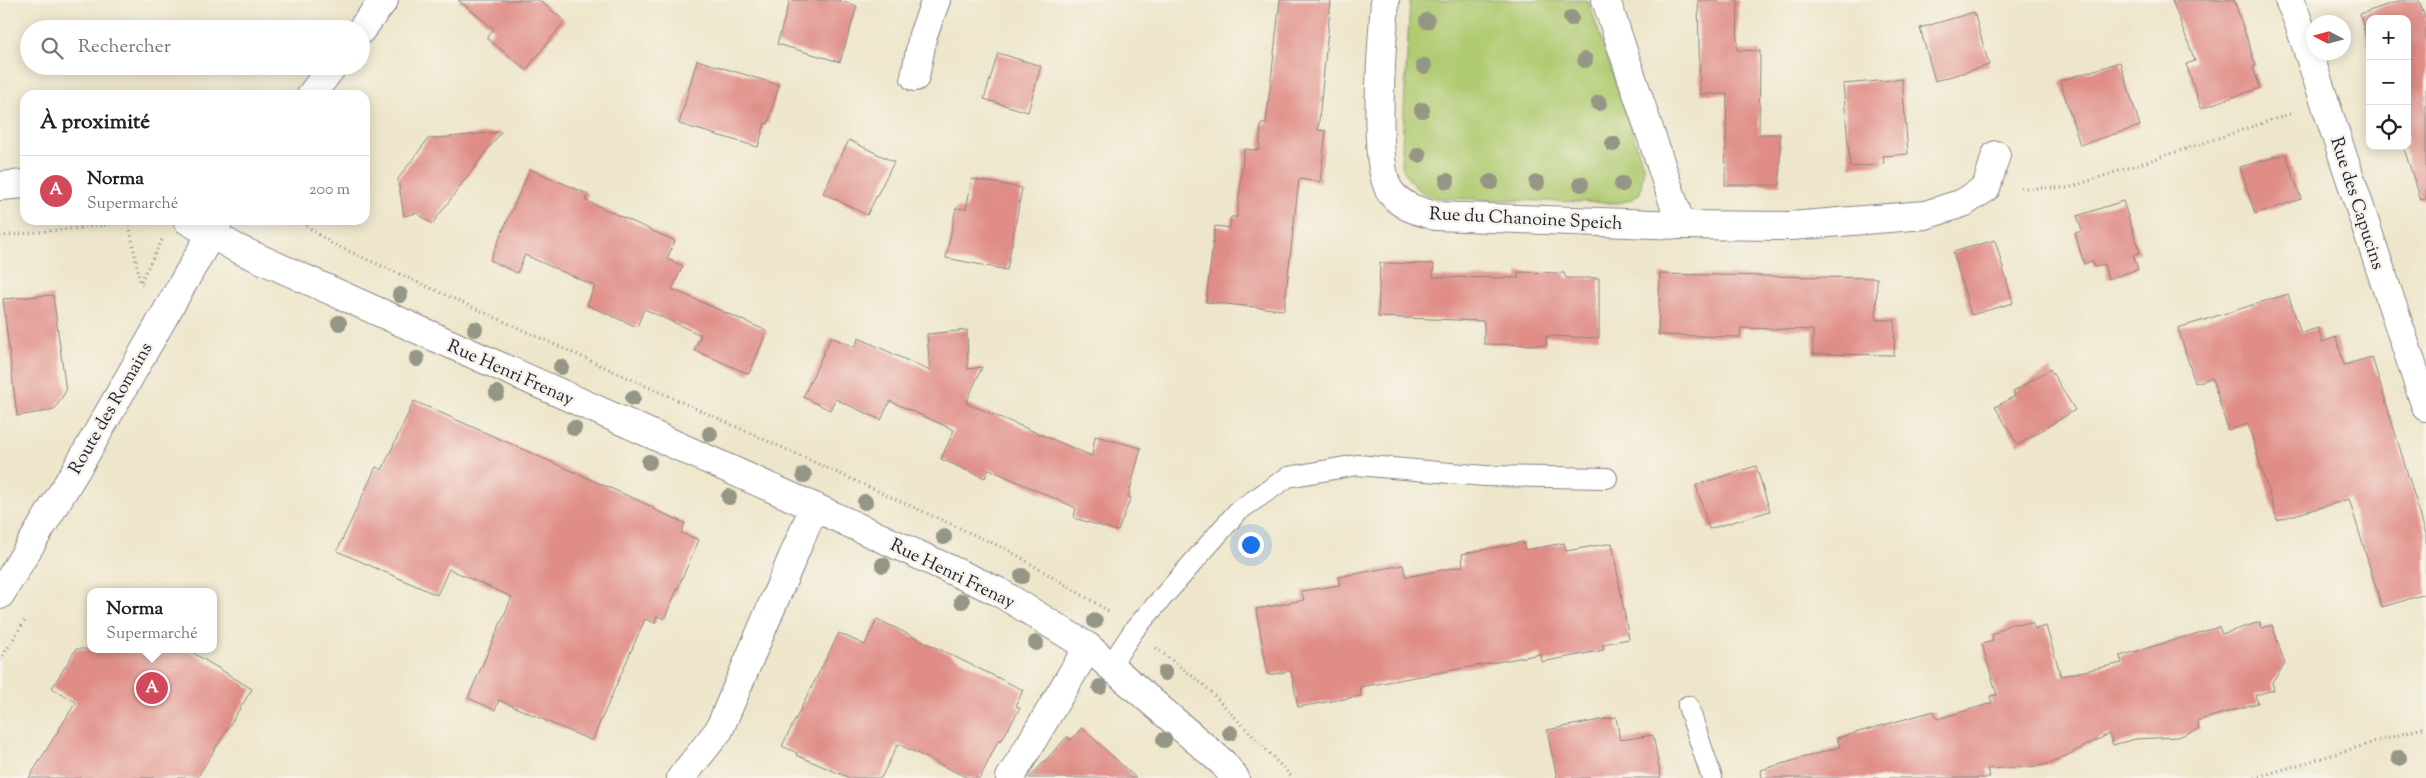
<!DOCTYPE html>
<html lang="fr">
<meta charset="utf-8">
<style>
body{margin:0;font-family:"Sorts Mill Goudy",serif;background:#f2f2f2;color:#202124}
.controls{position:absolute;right:15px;top:15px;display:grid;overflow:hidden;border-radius:10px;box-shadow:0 2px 12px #0003}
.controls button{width:45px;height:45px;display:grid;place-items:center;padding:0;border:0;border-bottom:1px solid #e0e0e0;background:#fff;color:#202124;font:25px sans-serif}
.compass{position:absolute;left:2306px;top:15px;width:45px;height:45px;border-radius:50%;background:#fff;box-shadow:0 2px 12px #0003;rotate:276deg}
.you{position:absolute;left:1250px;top:544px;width:18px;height:18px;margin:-12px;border:4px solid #fff;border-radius:50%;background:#1a73e8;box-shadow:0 0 0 8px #1a73e833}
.badge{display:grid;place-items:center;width:32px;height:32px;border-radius:50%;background:#d1495b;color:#fff;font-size:16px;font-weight:700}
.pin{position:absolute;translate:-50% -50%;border:2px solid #fff;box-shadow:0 1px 5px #0006}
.popup{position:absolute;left:87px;top:588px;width:130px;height:65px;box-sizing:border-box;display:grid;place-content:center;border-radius:10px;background:#fff;filter:drop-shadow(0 1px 4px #0005);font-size:16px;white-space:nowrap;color:#757577}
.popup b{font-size:19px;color:#202124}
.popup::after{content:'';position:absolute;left:50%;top:100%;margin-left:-10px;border:10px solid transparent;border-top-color:#fff}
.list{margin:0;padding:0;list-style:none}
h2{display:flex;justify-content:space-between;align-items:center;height:65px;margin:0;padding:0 20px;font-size:21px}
h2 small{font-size:16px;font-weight:400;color:#757577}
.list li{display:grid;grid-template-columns:32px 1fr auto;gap:15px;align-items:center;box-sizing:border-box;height:70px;padding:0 20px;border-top:1px solid #e0e0e0}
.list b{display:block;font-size:19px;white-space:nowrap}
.list p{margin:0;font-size:16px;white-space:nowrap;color:#757577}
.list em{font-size:16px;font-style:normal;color:#757577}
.icon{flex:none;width:28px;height:28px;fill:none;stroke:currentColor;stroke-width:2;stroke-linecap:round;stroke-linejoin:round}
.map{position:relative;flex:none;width:2426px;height:778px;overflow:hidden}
.search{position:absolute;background:#fff;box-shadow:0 2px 12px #0003;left:20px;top:20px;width:350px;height:55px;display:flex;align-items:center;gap:12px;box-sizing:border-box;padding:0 18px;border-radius:28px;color:#757577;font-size:19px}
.panel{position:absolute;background:#fff;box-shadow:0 2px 12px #0003;left:20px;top:90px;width:350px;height:135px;border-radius:15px}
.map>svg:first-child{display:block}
</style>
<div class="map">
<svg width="2426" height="778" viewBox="0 0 2426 778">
<rect width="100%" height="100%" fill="#f7f3e8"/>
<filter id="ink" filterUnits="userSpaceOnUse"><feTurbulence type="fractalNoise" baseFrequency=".02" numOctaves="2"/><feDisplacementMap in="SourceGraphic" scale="10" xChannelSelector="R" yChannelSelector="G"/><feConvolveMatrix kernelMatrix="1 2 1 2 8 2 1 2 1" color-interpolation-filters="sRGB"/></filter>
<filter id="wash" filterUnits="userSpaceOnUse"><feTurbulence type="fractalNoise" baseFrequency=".0096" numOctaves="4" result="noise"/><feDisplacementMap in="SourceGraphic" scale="20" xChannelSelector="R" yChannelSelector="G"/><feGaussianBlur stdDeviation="1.12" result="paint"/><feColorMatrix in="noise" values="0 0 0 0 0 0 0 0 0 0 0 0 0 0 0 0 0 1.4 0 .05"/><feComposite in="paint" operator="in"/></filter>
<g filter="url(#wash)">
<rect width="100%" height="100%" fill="#eee6cb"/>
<!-- green -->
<path fill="#b0cb72" stroke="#697656" d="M 1410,0 L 1588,0 L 1644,168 L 1640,193 L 1631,200 L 1618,203 L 1436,198 C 1416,192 1409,183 1401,164 Z"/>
<g id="blocks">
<!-- building -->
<g fill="#e08d87">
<path d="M 458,0 L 539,0 L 565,21 L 526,70 L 487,38 L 494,29 Z"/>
<path d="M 790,0 L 838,0 L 857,6 L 840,62 L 777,44 Z"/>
<path d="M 1280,0 L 1331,0 L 1318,130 L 1326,131 L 1320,182 L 1299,179 L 1284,310 L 1206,302 L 1215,226 L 1230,228 L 1231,217 L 1237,217 L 1244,149 L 1259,150 L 1261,124 L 1266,124 Z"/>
<path d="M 1698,0 L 1738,0 L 1737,50 L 1760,51 L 1759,134 L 1780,134 L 1780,185 L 1725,185 L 1727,94 L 1700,94 Z"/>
<path d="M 2172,0 L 2234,0 L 2256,66 L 2253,67 L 2260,88 L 2201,108 L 2186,64 L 2195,61 Z"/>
<path d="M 2402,0 L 2419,0 L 2426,21 L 2426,199 L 2421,200 L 2403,146 L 2407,146 L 2407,19 L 2370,19 L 2370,51 L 2360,14 Z"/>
<path d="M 1974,12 L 1989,65 L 1935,81 L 1920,28 Z"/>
<path d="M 998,53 L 1041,66 L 1028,112 L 984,99 Z"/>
<path d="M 697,60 L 779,85 L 768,124 L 765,123 L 758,147 L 679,124 Z"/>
<path d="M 2120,62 L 2140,126 L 2080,145 L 2060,81 Z"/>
<path d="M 1902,79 L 1908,154 L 1883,156 L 1884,164 L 1850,167 L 1843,84 Z"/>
<path d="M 501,132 L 432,224 L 417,213 L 404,216 L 398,179 L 428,139 Z"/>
<path d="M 849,140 L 894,162 L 867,215 L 823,193 Z"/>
<path d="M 2286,154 L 2301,199 L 2255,214 L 2240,167 Z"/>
<path d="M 530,169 L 588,194 L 585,200 L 675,241 L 667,259 L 683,266 L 672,289 L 767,331 L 749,374 L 694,350 L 701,335 L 644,309 L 637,327 L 587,305 L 595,286 L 525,255 L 517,273 L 490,260 Z"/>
<path d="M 972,179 L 1022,188 L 1007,270 L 946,258 L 956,208 L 966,209 Z"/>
<path d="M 2123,201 L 2140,252 L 2133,255 L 2138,269 L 2108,279 L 2104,264 L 2094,267 L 2092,261 L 2084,264 L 2075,233 L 2082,231 L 2077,216 Z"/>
<path d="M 1995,240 L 2013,303 L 1971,315 L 1953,252 Z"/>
<path d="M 1380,263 L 1434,264 L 1433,277 L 1518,278 L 1518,272 L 1564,273 L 1566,278 L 1599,278 L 1599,338 L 1546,336 L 1546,345 L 1484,344 L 1484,321 L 1378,317 Z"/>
<path d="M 1660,274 L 1877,278 L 1876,320 L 1895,320 L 1894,355 L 1813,354 L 1813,330 L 1741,328 L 1740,337 L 1658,335 Z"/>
<path d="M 2288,294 L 2301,333 L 2318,328 L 2322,342 L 2336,337 L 2344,365 L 2372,357 L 2426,534 L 2426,594 L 2382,607 L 2349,499 L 2277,520 L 2248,424 L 2228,430 L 2212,378 L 2195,383 L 2178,328 Z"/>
<path d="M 53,295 L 66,391 L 54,410 L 17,416 L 3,299 Z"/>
<path d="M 967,330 L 968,369 L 982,367 L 966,403 L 1092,456 L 1095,436 L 1141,448 L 1128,497 L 1131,497 L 1118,531 L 1074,518 L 1076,508 L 989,469 L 985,478 L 941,459 L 954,430 L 890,401 L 881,420 L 835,399 L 830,410 L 803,397 L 831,337 L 855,347 L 859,338 L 930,371 L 927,334 Z"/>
<path d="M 2050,369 L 2075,410 L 2018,445 L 1995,407 L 2015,396 L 2013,392 Z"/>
<path d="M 414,401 L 653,507 L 653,509 L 685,523 L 681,533 L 699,540 L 664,619 L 657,616 L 655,623 L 645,619 L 592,741 L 499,700 L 495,710 L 468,698 L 512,597 L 449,569 L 437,595 L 337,551 L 376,467 L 382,470 Z"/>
<path d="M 1756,466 L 1770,511 L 1709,529 L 1696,485 Z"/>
<path d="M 1523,542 L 1525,550 L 1564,543 L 1566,551 L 1612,543 L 1629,639 L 1603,644 L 1604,650 L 1542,662 L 1541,654 L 1360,687 L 1361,696 L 1298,707 L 1291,671 L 1268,675 L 1256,609 L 1304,600 L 1301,591 L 1340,585 L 1338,577 L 1403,565 L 1406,577 L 1463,566 L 1462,554 Z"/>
<path d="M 877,619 L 1023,690 L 1016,706 L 1020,708 L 1001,741 L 999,739 L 980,778 L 968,778 L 898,744 L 881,778 L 850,778 L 796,755 L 797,753 L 782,746 L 839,633 L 865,645 Z"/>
<path d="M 2260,622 L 2262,628 L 2272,625 L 2285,664 L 2272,682 L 2274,690 L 2255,695 L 2258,703 L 2197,721 L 2199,729 L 2178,737 L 2135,739 L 2113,745 L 2109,734 L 2052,763 L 2040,766 L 1987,769 L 1990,778 L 1762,778 L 1761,770 L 1840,747 L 1837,738 L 1934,711 L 1937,719 L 1992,703 L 1990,696 L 1997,695 L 1982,644 L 1993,641 L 1992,635 L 2010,624 L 2032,623 L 2035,629 L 2046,626 L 2061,676 L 2122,663 L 2120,656 L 2219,627 L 2222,634 Z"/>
<path d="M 76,649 L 187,649 L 252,689 L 197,778 L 29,778 L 76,702 L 52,688 Z"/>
<path d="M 1616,717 L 1620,740 L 1653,735 L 1661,778 L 1557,778 L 1547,730 Z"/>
<path d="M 1082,728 L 1136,778 L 1029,778 L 1067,737 L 1071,740 Z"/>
</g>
</g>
</g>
<g filter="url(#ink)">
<use href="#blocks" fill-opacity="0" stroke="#888483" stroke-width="1"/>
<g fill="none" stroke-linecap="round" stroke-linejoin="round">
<defs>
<g id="service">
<path d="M 1110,666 L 1134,630 L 1238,511 L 1288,477 L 1357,465 L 1485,476 L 1607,478"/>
<path d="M 1688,706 L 1712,778"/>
</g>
<g id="minor">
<path d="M 1385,0 C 1383,38 1370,169 1392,194 C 1404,208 1419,211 1436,216 L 1681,225 L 1791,226 L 1925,215 L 1963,203 L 1986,188 L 1996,155"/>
<path d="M 1606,0 L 1681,225"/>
<path d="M 2289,0 L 2297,18 L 2426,407"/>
<path d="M 915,77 L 923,35 L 936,0"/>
<path d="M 0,186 L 25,184"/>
<path d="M 187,220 L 236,248 L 814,507 L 999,592 L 1088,647 L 1223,763 L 1235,778"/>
<path d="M 681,778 L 719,730 L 814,507"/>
<path d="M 1010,778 L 1088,647"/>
</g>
<g id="primary">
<path d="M 361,30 L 384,0"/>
<path d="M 311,95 L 333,66"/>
<path d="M 0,595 L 82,460 L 219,220"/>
</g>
</defs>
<!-- service casing -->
<use href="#service" stroke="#888483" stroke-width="22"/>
<!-- minor casing -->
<use href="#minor" stroke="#888483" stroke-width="30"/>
<!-- primary casing -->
<use href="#primary" stroke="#888483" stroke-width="30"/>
<!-- path -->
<g stroke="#888483" stroke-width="3" stroke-dasharray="1 4" stroke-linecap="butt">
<path d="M 2021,188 L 2068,188 L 2293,113"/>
<path d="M 122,220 L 129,223 L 140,282 L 144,285"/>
<path d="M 298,220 L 331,243 L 1010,551 L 1110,612"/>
<path d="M 0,236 L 128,223"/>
<path d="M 141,281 L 162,240"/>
<path d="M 1156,648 L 1205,686 L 1293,778"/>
<path d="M 0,660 L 26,619"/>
<path d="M 2254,778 L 2426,727"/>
</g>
<!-- service -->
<use href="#service" stroke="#fff" stroke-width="20"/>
<!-- minor -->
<use href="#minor" stroke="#fff" stroke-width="28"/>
<!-- primary -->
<use href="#primary" stroke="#fff" stroke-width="28"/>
</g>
<!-- trees -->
<g fill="#959685">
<circle cx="1571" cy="18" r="8"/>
<circle cx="1427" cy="21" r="8"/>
<circle cx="1585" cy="60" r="8"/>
<circle cx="1424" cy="66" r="8"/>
<circle cx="1599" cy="103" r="8"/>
<circle cx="1422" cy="110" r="8"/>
<circle cx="1613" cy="144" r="8"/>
<circle cx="1419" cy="155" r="8"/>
<circle cx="1447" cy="181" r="8"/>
<circle cx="1491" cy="182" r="8"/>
<circle cx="1537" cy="183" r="8"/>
<circle cx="1581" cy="184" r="8"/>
<circle cx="1622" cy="184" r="8"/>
<circle cx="400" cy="295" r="8"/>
<circle cx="339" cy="323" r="8"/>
<circle cx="475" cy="329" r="8"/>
<circle cx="417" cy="359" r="8"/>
<circle cx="561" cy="367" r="8"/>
<circle cx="497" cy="393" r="8"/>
<circle cx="633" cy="398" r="8"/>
<circle cx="574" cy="428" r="8"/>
<circle cx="710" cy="434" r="8"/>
<circle cx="649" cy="462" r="8"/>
<circle cx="804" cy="475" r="8"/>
<circle cx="729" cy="497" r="8"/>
<circle cx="865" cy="502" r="8"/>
<circle cx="944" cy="537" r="8"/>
<circle cx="883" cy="565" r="8"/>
<circle cx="1022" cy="576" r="8"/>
<circle cx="962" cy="601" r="8"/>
<circle cx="1095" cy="621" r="8"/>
<circle cx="1036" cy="643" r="8"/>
<circle cx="1165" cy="673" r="8"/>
<circle cx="1100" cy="687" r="8"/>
<circle cx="1230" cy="733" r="8"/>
<circle cx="1164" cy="740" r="8"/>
<circle cx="2399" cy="758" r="8"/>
</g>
</g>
<g text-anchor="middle" stroke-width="5" stroke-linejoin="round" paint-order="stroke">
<!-- street labels -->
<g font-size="18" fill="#22223b" stroke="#f7f3e8">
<text transform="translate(2358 203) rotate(72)" y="6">Rue des Capucins</text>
<text transform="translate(1526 218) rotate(3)" y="6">Rue du Chanoine Speich</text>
<text transform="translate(511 372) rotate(24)" y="6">Rue Henri Frenay</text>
<text transform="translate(110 408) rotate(-60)" y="6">Route des Romains</text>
<text transform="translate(953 573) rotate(26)" y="6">Rue Henri Frenay</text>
</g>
</g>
</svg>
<div class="controls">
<button>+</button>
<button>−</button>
<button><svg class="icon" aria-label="locate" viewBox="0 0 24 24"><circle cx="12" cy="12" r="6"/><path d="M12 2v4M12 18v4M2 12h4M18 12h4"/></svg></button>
</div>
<svg class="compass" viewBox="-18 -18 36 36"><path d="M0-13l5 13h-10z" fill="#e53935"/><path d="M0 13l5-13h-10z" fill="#757577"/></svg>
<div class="you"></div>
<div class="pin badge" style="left:152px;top:688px">A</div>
<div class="popup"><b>Norma</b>Supermarché</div>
<div class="search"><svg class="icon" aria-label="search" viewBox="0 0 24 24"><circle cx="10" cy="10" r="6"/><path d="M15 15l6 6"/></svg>Rechercher</div>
<section class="panel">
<h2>À proximité<small></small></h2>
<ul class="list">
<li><span class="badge">A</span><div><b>Norma</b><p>Supermarché</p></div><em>200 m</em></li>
</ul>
</section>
</div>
